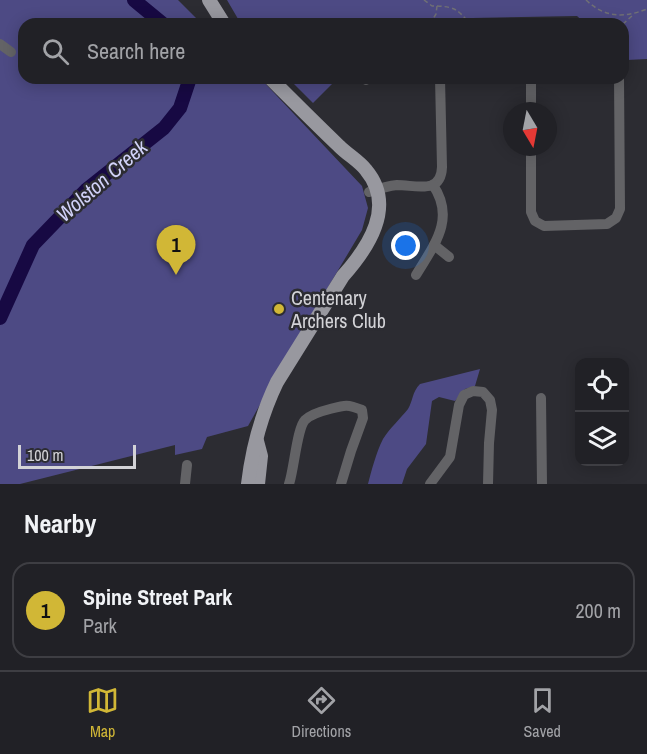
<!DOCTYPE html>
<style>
body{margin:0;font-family:"Archivo Narrow",sans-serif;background:#2d2e32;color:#f1f3f6}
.controls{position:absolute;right:18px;bottom:18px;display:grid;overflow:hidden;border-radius:12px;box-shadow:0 3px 15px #0003}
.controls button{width:54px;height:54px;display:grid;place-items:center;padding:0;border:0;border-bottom:2px solid #3e3e43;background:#212126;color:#f1f3f6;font:30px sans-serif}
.compass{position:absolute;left:503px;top:102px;width:54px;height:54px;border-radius:50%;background:#212126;box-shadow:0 3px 15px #0003;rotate:170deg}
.scale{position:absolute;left:18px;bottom:15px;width:118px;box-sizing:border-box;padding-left:6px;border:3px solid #d3d3d7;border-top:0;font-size:16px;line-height:21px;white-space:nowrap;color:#d3d3d7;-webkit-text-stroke:4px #2c2c32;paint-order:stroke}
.you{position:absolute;left:406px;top:246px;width:21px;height:21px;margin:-15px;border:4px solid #fff;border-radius:50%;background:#1a73e8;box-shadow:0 0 0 9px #1a73e833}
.badge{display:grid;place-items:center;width:39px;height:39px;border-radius:50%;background:#d1b736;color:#111;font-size:20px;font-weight:700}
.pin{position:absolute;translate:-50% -50px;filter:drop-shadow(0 2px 3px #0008)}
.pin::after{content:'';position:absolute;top:32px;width:21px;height:18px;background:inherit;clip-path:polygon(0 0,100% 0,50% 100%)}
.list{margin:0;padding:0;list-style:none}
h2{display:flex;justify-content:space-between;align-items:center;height:78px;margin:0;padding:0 24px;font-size:26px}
h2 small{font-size:20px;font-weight:400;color:#a2a3a7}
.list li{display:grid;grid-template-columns:39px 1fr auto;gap:18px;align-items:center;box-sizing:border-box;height:96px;margin:0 12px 12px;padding:0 12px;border:2px solid #3e3e43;border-radius:18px}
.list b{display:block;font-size:22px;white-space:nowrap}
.list p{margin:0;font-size:20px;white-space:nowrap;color:#a2a3a7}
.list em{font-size:20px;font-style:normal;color:#a2a3a7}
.icon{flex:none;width:33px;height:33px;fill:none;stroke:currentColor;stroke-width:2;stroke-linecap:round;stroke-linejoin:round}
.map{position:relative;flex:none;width:647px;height:484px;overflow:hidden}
.search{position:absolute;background:#212126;box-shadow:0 3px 15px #0003;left:18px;right:18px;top:18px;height:66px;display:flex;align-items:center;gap:15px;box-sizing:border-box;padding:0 21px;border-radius:18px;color:#a2a3a7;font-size:22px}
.sheet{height:186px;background:#212126}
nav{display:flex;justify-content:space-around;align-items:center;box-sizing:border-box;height:84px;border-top:2px solid #3e3e43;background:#212126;font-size:16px;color:#a2a3a7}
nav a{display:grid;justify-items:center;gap:3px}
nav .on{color:#d1b736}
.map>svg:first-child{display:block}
</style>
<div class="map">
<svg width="647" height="484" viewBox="0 0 647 484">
<rect width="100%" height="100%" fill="#2c2c32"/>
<!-- green -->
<g fill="#4d4a84">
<path d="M 0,0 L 178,0 L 202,24 L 24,24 L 24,78 L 260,78 L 362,186 L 368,208 L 362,230 L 293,346 L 248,426 L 207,437 L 202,449 L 175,455 L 175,445 L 20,484 L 0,484 Z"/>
<path d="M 227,0 L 647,0 L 647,59 L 627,60 L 623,56 L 623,24 L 586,24 L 577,16 L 472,18 L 466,24 L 241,24 Z"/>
<path d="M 288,78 L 338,78 L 313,103 Z"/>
<path d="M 480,369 L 475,386 L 465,389 L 455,401 L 439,397 L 432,401 L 426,444 L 407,469 L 402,484 L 368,484 C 372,469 376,453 383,439 C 390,428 400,419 408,409 C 413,401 412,392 420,384 Z"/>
</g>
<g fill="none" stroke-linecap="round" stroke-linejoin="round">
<!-- river -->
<g stroke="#170943" stroke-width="14">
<path d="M 134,0 L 163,24"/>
<path d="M 0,318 L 33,245 L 86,190 L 164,128 L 180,108 L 190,78"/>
</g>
<!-- path -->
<g stroke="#707075" stroke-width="1.5" stroke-dasharray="4.5 3" stroke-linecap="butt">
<path d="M 424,0 L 432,6 L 437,6 L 436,14 L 430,24"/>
<path d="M 586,0 C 605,18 624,18 647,9"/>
<path d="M 437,6 C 456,7 458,10 470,24"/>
<path d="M 623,24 L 633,15"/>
</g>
<!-- minor -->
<g stroke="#636366" stroke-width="10">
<path d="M 500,24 L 521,24"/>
<path d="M 541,24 L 553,24"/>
<path d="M 0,44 L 11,52"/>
<path d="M 531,78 L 531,111"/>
<path d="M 366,80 L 368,78"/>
<path d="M 531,147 L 531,212 L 535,221 L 544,226 L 607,224 L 616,218 L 620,209 L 619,78"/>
<path d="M 369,192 C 378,189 387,186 397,185 C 416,185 441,195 442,167 L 440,78"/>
<path d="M 434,245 L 449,257"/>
<path d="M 416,275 C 434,245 456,219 433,185"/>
<path d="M 541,398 L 542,484"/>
<path d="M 185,484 L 187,465"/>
<path d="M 289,484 C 294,470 297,428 305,420 C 311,414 322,411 330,409 C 345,405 347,404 362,410 L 363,418 L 351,451 L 341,484"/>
<path d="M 430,484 L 450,457 L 459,405 L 464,395 L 473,391 L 483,392 L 490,400 L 492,410 L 489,443 L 488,484"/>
</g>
<!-- major -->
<g stroke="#98989f" stroke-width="14">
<path d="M 209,0 L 224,24"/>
<path d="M 257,441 L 261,456 L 258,484"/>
<path d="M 248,484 C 252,450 262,413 277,382 L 343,276 C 369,247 396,206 366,170 C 359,161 348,155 339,146 C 316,124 293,101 270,78"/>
</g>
</g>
<!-- markers -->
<circle fill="#d1b736" stroke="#2c2c32" stroke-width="2" cx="279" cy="309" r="6"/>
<g text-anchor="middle" stroke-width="5" stroke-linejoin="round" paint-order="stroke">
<!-- poi labels -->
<g font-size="20" fill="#d3d3d7" stroke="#2c2c32" text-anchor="start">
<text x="291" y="305">Centenary<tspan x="291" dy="23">Archers Club</tspan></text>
</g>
<!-- water labels -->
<g font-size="21" font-style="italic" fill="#d1d2f8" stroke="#2c2c32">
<text transform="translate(102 181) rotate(-41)" y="7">Wolston Creek</text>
</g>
</g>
</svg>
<div class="controls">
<button><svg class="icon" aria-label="locate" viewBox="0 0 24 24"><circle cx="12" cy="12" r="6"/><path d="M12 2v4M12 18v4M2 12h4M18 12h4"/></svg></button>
<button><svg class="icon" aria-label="layers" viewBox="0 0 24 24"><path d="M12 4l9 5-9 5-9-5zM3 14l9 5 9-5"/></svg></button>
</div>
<svg class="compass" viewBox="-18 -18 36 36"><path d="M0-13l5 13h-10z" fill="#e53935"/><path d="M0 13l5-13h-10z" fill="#a2a3a7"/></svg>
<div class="scale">100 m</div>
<div class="you"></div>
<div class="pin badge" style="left:176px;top:275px">1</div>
<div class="search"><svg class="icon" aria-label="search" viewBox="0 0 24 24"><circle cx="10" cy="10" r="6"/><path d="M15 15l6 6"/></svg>Search here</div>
</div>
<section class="sheet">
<h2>Nearby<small></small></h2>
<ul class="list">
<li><span class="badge">1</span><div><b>Spine Street Park</b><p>Park</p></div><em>200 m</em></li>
</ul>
</section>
<nav>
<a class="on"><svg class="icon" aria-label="map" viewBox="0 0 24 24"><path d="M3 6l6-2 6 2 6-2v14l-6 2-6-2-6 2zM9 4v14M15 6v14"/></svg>Map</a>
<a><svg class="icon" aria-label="directions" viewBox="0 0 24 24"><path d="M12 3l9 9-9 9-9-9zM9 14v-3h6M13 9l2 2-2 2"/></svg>Directions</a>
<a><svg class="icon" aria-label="saved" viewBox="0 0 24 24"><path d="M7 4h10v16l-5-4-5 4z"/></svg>Saved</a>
</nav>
